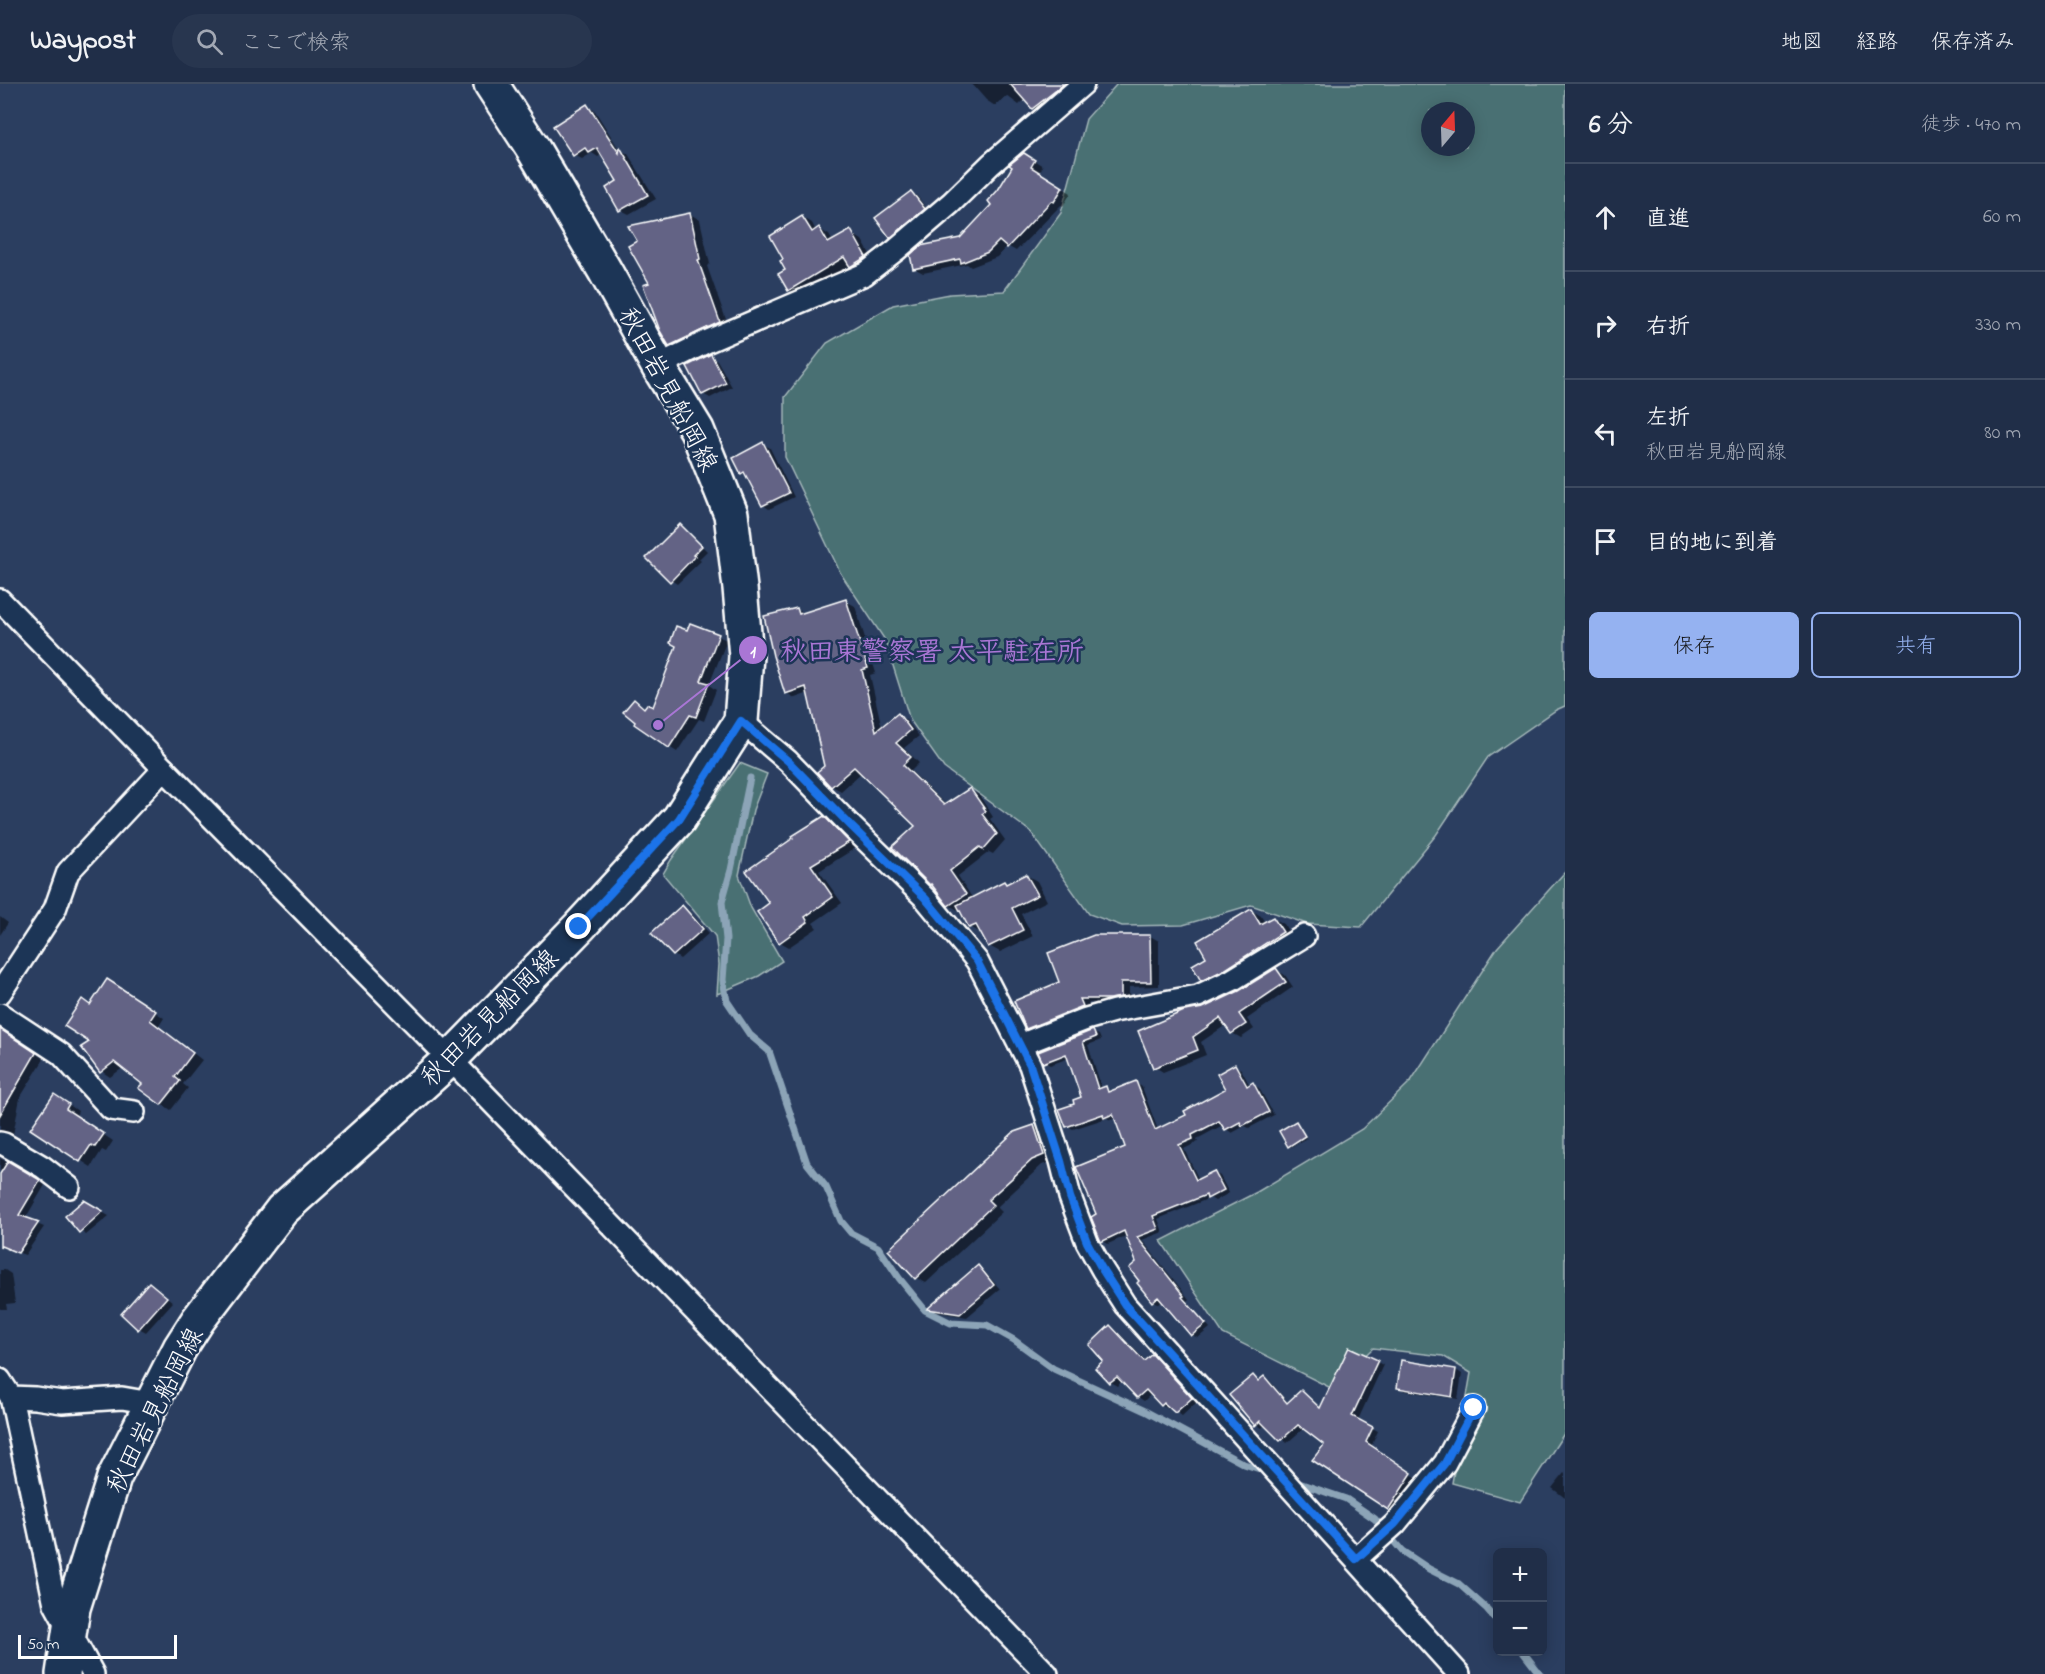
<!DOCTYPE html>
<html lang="ja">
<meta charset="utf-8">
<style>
body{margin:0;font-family:"Indie Flower","Klee One",sans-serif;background:#28364f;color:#f1f3f6}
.controls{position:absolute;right:18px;bottom:18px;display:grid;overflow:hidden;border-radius:9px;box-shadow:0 3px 15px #0003}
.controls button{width:54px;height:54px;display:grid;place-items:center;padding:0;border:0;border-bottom:2px solid #3d4a60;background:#202e48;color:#f1f3f6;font:30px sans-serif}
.compass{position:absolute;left:1421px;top:18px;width:54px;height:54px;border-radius:50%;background:#202e48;box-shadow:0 3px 15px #0003;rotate:19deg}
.scale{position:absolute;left:18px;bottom:15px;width:159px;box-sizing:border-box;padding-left:6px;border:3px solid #fff;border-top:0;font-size:16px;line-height:21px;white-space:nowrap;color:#fff;-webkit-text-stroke:4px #1d3557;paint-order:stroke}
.stop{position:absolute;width:18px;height:18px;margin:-14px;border:4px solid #1a73e8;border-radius:50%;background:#fff}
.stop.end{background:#1a73e8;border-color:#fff;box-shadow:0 2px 6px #0008}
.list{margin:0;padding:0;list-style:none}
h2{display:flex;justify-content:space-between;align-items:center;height:78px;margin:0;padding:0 24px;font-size:26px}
h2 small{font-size:20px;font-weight:400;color:#a2a8b4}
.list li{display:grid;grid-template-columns:39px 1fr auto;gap:18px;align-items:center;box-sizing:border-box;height:108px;padding:0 24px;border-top:2px solid #3d4a60}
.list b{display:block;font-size:22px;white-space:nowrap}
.list p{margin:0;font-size:20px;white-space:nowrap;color:#a2a8b4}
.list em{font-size:20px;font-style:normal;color:#a2a8b4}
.actions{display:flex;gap:12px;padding:18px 24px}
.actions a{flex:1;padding:14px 0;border:2px solid #95b2f1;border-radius:9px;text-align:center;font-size:21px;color:#95b2f1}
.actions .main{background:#95b2f1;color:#111}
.icon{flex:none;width:33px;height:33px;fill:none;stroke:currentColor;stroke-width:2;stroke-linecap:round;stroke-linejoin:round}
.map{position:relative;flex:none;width:1565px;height:1590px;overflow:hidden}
header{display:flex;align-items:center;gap:36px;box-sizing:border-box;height:84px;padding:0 30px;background:#202e48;border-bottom:2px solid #3d4a60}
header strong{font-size:28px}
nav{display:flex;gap:33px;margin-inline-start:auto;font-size:21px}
.search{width:420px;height:54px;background:#28364f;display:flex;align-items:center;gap:15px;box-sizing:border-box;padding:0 21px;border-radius:33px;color:#a2a8b4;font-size:22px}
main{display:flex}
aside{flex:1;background:#202e48}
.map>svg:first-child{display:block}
</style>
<header>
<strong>Waypost</strong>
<div class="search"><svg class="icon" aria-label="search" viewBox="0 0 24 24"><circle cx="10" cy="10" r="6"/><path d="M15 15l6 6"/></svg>ここで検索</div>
<nav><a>地図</a><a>経路</a><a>保存済み</a></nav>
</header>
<main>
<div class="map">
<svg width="1565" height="1590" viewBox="0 0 1565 1590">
<rect width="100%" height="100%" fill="#2b3e60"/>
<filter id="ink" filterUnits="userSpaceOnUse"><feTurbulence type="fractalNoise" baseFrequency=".0167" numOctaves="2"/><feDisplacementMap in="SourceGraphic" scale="12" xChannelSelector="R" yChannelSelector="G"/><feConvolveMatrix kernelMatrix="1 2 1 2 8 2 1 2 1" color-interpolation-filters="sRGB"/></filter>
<g filter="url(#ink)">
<!-- green -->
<g fill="#486f73" stroke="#a4b7b9" stroke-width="1.5" fill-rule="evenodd">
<path d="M 1117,0 L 1565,0 L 1565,622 L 1556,626 L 1488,673 L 1436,751 L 1361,843 L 1307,840 L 1251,821 L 1183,841 L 1122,842 L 1089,830 L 1031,748 L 944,684 L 910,636 L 885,556 L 841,490 L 785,373 L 785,313 L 827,259 L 893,221 L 950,210 L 1004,207 L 1061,129 L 1086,35 ZM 1430,27 L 1466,27 L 1466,63 L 1430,63 Z"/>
<path d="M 740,679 L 767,690 L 753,726 L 739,791 L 751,824 L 782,877 L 759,892 L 717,910 L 719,880 L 715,852 L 663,790 L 671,776 Z"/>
<path d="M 1565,788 L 1565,1348 L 1520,1418 L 1452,1399 L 1471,1289 L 1443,1272 L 1373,1264 L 1331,1304 L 1223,1250 L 1161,1157 L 1257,1108 L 1362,1045 L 1411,997 L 1497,864 Z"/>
</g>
<!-- shadow -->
<g fill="#0007">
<path d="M 972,0 L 1076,0 L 1042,30 L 1033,24 L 1025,15 L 1019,21 L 1007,12 L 995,22 L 986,16 Z"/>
<path d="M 587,22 L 595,27 L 619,65 L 628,70 L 656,115 L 629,130 L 621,126 L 620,98 L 602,70 L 598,73 L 592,69 L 582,75 L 574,71 Z"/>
<path d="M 1024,70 L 1043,82 L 1039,89 L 1071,109 L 1063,122 L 1061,121 L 1016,167 L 1007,162 L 997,173 L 971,183 L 967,180 L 923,189 L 914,184 L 960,156 L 993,121 L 999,107 Z"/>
<path d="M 911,108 L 917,112 L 930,129 L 898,157 L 891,153 L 877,135 Z"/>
<path d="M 690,130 L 700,136 L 710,180 L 707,182 L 729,244 L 680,267 L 670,261 L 651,200 Z"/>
<path d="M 802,133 L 812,139 L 816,147 L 819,145 L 829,151 L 833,158 L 852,150 L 862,156 L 875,179 L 860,187 L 850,181 L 799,211 L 789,206 L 787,187 Z"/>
<path d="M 710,272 L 717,276 L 732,303 L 710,314 L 703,310 Z"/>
<path d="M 763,360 L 770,364 L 794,413 L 769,425 L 763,421 L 748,392 L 742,389 Z"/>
<path d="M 680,442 L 686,446 L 707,467 L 699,475 L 701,477 L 677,500 L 671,496 Z"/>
<path d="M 846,517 L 855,522 L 876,589 L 870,591 L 882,644 L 898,631 L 906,636 L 919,652 L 904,664 L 919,679 L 911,687 L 947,722 L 970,706 L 979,711 L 993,733 L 990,735 L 1005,756 L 993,770 L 989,768 L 958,792 L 973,815 L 1004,798 L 1008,801 L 1026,791 L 1037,797 L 1047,817 L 1021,830 L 1033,852 L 1000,868 L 989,862 L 981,849 L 970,843 L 960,824 L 958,826 L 949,821 L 917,742 L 861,689 L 841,707 L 832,702 L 809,609 L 795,614 L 786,609 L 797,525 L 804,530 Z"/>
<path d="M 691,541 L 727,556 L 709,601 L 716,606 L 704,637 L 699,635 L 677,668 L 669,663 L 635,617 L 646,624 L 654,625 Z"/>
<path d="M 824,734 L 833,740 L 857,763 L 819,787 L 842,819 L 813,839 L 817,844 L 789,863 L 780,858 L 771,820 Z"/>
<path d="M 682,823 L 688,826 L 709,849 L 680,875 L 674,871 Z"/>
<path d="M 1251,826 L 1261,832 L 1265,839 L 1273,834 L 1284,840 L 1292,854 L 1212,901 L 1202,895 Z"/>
<path d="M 0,833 L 8,839 L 0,851 Z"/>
<path d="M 1150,852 L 1159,857 L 1159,902 L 1129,903 L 1129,917 L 1088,919 L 1091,927 L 1036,949 L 1027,944 L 1061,899 Z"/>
<path d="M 1276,886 L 1285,891 L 1293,903 L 1247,935 L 1254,945 L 1241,954 L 1232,949 L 1226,941 L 1201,958 L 1206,971 L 1163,988 L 1155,983 L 1204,925 L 1239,908 Z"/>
<path d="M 117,902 L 164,934 L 159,942 L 202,976 L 183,1000 L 188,1004 L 171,1026 L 162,1020 L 144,1000 L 123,984 L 110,993 L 101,987 L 91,957 L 90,922 Z"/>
<path d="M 0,946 L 44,975 L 20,1014 L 13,1051 L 4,1051 L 0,1055 Z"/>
<path d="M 1093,948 L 1099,951 L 1101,956 L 1088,961 L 1102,1005 L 1106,1004 L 1112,1008 L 1136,999 L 1142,1003 L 1158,1046 L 1188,1032 L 1227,1005 L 1235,982 L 1241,985 L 1250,1002 L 1253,1000 L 1259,1004 L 1274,1031 L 1249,1044 L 1245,1042 L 1232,1049 L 1226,1045 L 1223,1041 L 1197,1055 L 1198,1058 L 1184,1065 L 1199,1096 L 1214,1088 L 1220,1092 L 1229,1109 L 1215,1117 L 1210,1114 L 1158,1135 L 1163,1148 L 1142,1156 L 1189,1215 L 1187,1217 L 1210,1244 L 1198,1254 L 1192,1251 L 1163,1217 L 1159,1220 L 1153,1217 L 1142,1197 L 1138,1179 L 1128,1151 L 1108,1160 L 1102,1156 L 1098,1131 L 1127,1064 L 1116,1034 L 1111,1036 L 1107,1034 L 1073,1045 L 1067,1042 L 1076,1021 L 1083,1014 L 1069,974 L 1050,981 L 1044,978 Z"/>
<path d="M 65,1018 L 78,1027 L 76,1032 L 113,1057 L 106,1068 L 102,1066 L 91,1083 L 32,1045 Z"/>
<path d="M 1296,1039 L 1307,1054 L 1291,1063 L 1289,1062 Z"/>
<path d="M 1034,1042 L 1044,1048 L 1053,1077 L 1042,1081 L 997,1123 L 1002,1128 L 926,1199 L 916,1194 Z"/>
<path d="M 0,1074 L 45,1101 L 25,1135 L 44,1143 L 25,1171 L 0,1162 L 0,1093 L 3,1088 L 0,1087 Z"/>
<path d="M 84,1118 L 109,1132 L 86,1151 L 80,1147 Z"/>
<path d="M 978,1183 L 984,1187 L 1000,1205 L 967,1233 L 935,1228 L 929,1225 Z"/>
<path d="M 0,1186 L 5,1186 L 11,1190 L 15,1219 L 6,1220 L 7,1225 L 0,1225 Z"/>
<path d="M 150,1199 L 173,1218 L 146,1248 L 139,1244 Z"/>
<path d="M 1111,1243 L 1117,1247 L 1146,1277 L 1152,1272 L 1159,1275 L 1197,1318 L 1182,1332 L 1170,1323 L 1168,1325 L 1161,1321 L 1151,1310 L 1144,1317 L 1138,1313 L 1122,1297 L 1117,1302 L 1110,1298 L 1097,1284 L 1105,1277 Z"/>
<path d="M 1377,1278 L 1383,1281 L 1358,1336 L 1378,1347 L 1371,1363 L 1417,1394 L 1395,1428 L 1314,1376 L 1327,1361 L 1304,1344 L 1287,1359 L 1266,1340 L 1262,1344 L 1256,1340 L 1253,1293 L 1260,1297 L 1264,1293 L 1270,1297 L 1289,1320 L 1302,1307 L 1322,1325 Z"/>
<path d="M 1456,1286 L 1462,1290 L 1458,1315 L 1405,1307 L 1398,1303 Z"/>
<path d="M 1564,1389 L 1565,1390 L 1565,1414 L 1552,1404 Z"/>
</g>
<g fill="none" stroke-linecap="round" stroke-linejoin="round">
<!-- stream -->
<g stroke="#8ca4b7" stroke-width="7">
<path d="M 750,694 L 731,786 L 722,818 L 726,855 L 723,896 L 727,917 L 750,951 L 769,967 L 807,1079 L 826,1103 L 841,1137 L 851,1149 L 878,1163 L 899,1194 L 925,1226 L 951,1239 L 987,1241 L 1014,1256 L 1054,1285 L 1145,1327 L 1244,1380 L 1266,1387"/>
<path d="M 1293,1397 L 1346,1415 L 1375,1435 L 1402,1467 L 1429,1485 L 1459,1500 L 1487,1525 L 1498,1538"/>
<path d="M 1523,1568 L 1540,1590"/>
</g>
</g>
<!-- building -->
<g fill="#646385" stroke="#fff" stroke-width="1.5">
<path d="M 1010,0 L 1064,0 L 1032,25 Z"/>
<path d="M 587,20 L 619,69 L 620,63 L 648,111 L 619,127 L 606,104 L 617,97 L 597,64 L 589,69 L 585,64 L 573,72 L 553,42 Z"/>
<path d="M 1024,69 L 1035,76 L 1031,83 L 1063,103 L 1054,118 L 1051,117 L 1007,164 L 999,157 L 988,168 L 961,179 L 960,175 L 913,185 L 910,171 L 920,162 L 960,154 L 991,121 L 988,117 L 998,106 L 1012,83 L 1009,81 Z"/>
<path d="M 911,107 L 925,125 L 890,154 L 875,134 Z"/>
<path d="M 690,129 L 700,175 L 698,176 L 720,238 L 669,262 L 660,247 L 643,201 L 649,199 L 628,162 L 637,157 L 628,142 Z"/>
<path d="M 802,132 L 812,148 L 819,143 L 828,159 L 851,146 L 866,173 L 850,183 L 844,173 L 788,207 L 778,190 L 785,186 L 780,177 L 783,175 L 770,152 Z"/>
<path d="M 711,270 L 726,299 L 702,311 L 687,282 Z"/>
<path d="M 763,358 L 789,409 L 762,422 L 744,388 L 741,390 L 733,374 Z"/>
<path d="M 680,440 L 702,462 L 693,471 L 695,472 L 670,498 L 646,474 Z"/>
<path d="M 846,515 L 868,584 L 862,586 L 876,647 L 898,629 L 911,646 L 896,659 L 911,673 L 903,681 L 944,721 L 970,704 L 986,727 L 982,730 L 997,750 L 983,766 L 980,763 L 950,787 L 966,810 L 948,822 L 931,800 L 930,801 L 892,763 L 915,742 L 854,683 L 831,703 L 817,688 L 824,682 L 806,603 L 785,610 L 773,572 L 764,532 L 797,524 L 799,530 Z"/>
<path d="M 690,539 L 719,550 L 701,597 L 709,599 L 696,633 L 690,631 L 669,664 L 634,640 L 635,638 L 623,628 L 634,615 L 644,624 L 647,620 L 653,623 L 676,562 L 670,559 L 676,542 L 687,546 Z"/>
<path d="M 824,732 L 849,758 L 811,781 L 833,813 L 805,833 L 808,838 L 779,859 L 757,828 L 769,819 L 746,787 L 793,754 L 792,752 Z"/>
<path d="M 1026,790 L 1038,811 L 1012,824 L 1023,846 L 988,863 L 976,841 L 969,844 L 957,821 L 1004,797 L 1006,800 Z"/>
<path d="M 682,821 L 703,845 L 673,872 L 651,849 Z"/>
<path d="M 1251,825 L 1260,840 L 1273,833 L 1283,848 L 1226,885 L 1201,897 L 1192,881 L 1206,873 L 1197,857 Z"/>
<path d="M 1094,851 L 1150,851 L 1151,898 L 1121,898 L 1121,913 L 1110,915 L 1080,915 L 1083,922 L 1026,945 L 1014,917 L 1059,898 L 1048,869 Z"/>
<path d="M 1276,884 L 1286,898 L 1239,930 L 1246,940 L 1231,950 L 1220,934 L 1193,953 L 1198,966 L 1153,984 L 1138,947 L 1184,927 L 1203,924 L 1239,907 Z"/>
<path d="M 107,895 L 156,927 L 150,936 L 193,969 L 175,993 L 180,997 L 161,1021 L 138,1004 L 142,1000 L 114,978 L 100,989 L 81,963 L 89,958 L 64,942 L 82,915 L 90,921 Z"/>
<path d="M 0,945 L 36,969 L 0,1031 Z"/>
<path d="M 1093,946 L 1096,953 L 1083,958 L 1098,1005 L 1106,1002 L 1108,1008 L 1136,997 L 1155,1046 L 1186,1031 L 1184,1027 L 1225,1005 L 1217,990 L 1235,980 L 1247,1002 L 1253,998 L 1269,1028 L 1242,1042 L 1240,1038 L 1225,1046 L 1219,1037 L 1192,1051 L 1193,1055 L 1179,1061 L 1196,1096 L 1214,1087 L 1224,1106 L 1207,1115 L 1206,1111 L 1153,1132 L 1158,1145 L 1137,1153 L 1184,1212 L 1182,1213 L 1206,1240 L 1191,1252 L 1158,1213 L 1152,1218 L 1137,1199 L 1139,1197 L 1129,1184 L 1136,1178 L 1124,1147 L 1101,1158 L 1091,1133 L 1096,1130 L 1076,1083 L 1125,1063 L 1113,1030 L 1104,1034 L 1103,1030 L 1066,1043 L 1059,1025 L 1074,1020 L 1073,1016 L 1081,1013 L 1066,970 L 1043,979 L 1038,968 Z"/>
<path d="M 54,1010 L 69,1020 L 66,1025 L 104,1050 L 95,1063 L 91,1061 L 80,1078 L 30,1045 Z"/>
<path d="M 1296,1037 L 1305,1052 L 1288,1063 L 1279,1047 Z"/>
<path d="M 1034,1041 L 1044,1071 L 1032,1076 L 988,1116 L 993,1121 L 915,1195 L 888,1166 L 1014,1048 Z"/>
<path d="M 8,1077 L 40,1096 L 19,1131 L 39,1138 L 18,1169 L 1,1162 L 0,1164 L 0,1090 Z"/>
<path d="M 84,1116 L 103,1127 L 79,1149 L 65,1132 Z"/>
<path d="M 978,1181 L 994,1201 L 960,1230 L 927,1225 Z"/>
<path d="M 149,1198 L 167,1213 L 138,1246 L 121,1230 Z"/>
<path d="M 1110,1241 L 1144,1277 L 1152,1270 L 1192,1314 L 1175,1329 L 1164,1319 L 1161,1322 L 1146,1306 L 1137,1314 L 1117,1293 L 1109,1299 L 1095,1284 L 1103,1277 L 1089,1261 Z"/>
<path d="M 1349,1263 L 1378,1276 L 1352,1332 L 1373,1343 L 1366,1358 L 1412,1389 L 1388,1426 L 1312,1376 L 1324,1361 L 1298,1341 L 1280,1357 L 1260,1337 L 1255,1342 L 1229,1311 L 1253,1291 L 1258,1297 L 1264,1292 L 1287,1319 L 1301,1306 L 1320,1324 Z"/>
<path d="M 1401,1276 L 1456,1285 L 1452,1313 L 1397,1304 Z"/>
</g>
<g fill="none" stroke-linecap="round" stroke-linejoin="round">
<defs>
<g id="minor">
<path d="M 658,282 L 706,258 L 865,190 L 896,166 L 951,119 L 991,80 L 1083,0"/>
<path d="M 0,516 L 164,685 L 450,975 L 1047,1590"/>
<path d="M 741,637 L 788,677 L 851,742 L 925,814 L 977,877 L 1030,981 L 1061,1077 L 1070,1113 L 1087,1158 L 1102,1185 L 1125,1221 L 1459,1590"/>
<path d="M 0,909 L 55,825 L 68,788 L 164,685"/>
<path d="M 0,930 L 61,970 L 111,1025 L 134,1028"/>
<path d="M 1020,961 L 1086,935 L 1114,927 L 1198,912 L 1232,896 L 1304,852"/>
<path d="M 0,1059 L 4,1060 L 43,1083 L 69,1103"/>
<path d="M 0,1296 L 11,1313 L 55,1520 L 93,1590"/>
<path d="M 11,1313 L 35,1314 L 62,1318 L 122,1314 L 151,1319"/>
<path d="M 1356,1475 L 1395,1440 L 1445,1379 L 1474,1324"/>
</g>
<path id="primary" d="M 63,1590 L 73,1524 L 114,1394 L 180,1264 L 198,1236 L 282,1126 L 450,975 L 579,843 L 679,735 L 741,637 L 746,572 L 740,504 L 731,430 L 697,346 L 658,282 L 605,187 L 532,63 L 491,0"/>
</defs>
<!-- minor casing -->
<use href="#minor" stroke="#fff" stroke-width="26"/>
<!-- primary casing -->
<use href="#primary" stroke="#fff" stroke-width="38"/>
<!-- minor -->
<use href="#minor" stroke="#1d3557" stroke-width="21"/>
<!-- primary -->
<use href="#primary" stroke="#1d3557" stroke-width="33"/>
</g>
</g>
<g fill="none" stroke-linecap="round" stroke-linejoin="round" filter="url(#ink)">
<!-- route -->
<path stroke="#1a73e8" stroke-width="8" d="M 579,843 L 679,735 L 741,637 L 788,677 L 851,742 L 925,814 L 977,877 L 1030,981 L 1061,1077 L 1070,1113 L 1087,1158 L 1102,1185 L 1125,1221 L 1356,1475 L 1395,1440 L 1445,1379 L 1474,1324"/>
</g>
<g text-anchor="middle" stroke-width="5" stroke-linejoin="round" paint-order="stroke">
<!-- street labels -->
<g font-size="26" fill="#fff" stroke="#1d3557">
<text transform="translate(669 305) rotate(62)" y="9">秋田岩見船岡線</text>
<text transform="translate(489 933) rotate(-45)" y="9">秋田岩見船岡線</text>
<text transform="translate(154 1326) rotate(-63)" y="9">秋田岩見船岡線</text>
</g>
</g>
<!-- callouts -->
<path fill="none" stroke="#a976d5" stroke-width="2" d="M658 641L753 566"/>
<g fill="#a976d5" stroke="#1d3557" stroke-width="2">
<circle cx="658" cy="641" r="6"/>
<circle cx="753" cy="566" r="15"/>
</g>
<g font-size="18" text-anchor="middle" font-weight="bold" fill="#fff">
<text x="753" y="573">1</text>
</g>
<g font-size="27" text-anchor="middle" font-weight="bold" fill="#a976d5" stroke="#1d3557" stroke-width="5" stroke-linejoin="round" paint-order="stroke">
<text x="932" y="576">秋田東警察署 太平駐在所</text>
</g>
</svg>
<div class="controls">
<button>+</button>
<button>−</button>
</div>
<svg class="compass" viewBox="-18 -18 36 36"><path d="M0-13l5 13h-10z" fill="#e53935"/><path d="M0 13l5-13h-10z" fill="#a2a8b4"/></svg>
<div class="scale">50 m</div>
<div class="stop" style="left:1474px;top:1324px"></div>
<div class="stop end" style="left:579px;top:843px"></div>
</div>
<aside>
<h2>6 分<small>徒歩 · 470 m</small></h2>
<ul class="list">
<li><svg class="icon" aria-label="ahead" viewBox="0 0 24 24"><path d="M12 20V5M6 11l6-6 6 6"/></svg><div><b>直進</b></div><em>60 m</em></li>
<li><svg class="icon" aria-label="right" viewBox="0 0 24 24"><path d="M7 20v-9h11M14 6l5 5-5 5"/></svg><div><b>右折</b></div><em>330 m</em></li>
<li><svg class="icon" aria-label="left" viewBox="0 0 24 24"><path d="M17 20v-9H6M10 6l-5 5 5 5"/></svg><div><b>左折</b><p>秋田岩見船岡線</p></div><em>80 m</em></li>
<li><svg class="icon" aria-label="arrive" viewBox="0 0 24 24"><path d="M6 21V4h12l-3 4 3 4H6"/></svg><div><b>目的地に到着</b></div></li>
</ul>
<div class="actions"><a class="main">保存</a><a>共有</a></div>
</aside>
</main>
